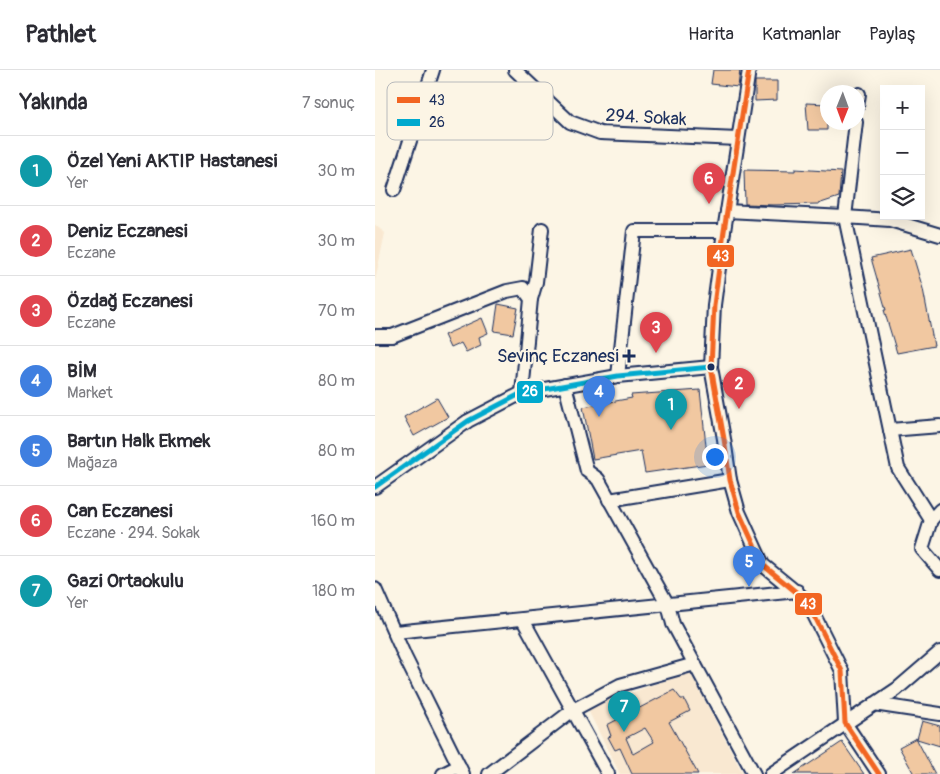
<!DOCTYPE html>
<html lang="tr">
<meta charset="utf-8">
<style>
body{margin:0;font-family:Pangolin,sans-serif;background:#f7f7f7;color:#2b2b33}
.controls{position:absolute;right:15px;top:15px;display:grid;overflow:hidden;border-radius:0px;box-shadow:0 5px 20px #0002}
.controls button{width:45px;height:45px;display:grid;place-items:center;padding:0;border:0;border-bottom:1px solid #e1e1e2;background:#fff;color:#2b2b33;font:25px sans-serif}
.compass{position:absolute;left:445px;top:15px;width:45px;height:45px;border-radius:50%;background:#fff;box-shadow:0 5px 20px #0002;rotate:181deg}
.you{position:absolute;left:339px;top:386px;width:18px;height:18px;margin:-12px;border:4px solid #fff;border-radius:50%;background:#1a73e8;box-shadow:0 0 0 8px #1a73e833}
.badge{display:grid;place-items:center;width:32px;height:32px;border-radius:50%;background:#7c3aed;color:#fff;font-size:16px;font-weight:700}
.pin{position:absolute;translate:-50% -41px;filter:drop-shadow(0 1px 2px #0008)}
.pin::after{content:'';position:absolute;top:26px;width:18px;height:15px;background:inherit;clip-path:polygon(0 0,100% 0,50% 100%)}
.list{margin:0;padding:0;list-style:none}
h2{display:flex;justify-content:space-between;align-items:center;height:65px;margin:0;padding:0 20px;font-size:21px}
h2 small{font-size:16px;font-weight:400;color:#7c7c81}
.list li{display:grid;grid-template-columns:32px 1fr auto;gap:15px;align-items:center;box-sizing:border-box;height:70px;padding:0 20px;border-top:1px solid #e1e1e2}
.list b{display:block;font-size:19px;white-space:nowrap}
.list p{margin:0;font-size:16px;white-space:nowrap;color:#7c7c81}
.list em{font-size:16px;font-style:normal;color:#7c7c81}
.icon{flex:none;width:28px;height:28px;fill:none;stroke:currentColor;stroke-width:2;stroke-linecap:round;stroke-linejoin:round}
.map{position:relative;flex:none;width:565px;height:704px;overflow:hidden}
header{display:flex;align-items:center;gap:30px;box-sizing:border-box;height:70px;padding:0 25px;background:#fff;border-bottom:1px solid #e1e1e2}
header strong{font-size:24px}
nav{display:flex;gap:28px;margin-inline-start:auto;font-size:18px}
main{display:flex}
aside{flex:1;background:#fff}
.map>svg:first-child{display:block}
</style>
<header>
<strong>Pathlet</strong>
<nav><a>Harita</a><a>Katmanlar</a><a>Paylaş</a></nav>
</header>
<main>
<aside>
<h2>Yakında<small>7 sonuç</small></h2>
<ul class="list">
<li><span class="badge" style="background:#0f9aa8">1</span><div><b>Özel Yeni AKTIP Hastanesi</b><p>Yer</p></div><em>30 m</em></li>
<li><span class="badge" style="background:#e0444e">2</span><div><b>Deniz Eczanesi</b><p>Eczane</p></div><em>30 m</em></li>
<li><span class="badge" style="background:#e0444e">3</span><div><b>Özdağ Eczanesi</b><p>Eczane</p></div><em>70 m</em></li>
<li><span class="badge" style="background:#3f7fe0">4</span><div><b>BİM</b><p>Market</p></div><em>80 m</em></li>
<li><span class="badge" style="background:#3f7fe0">5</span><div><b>Bartın Halk Ekmek</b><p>Mağaza</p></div><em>80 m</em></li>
<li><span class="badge" style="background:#e0444e">6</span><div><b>Can Eczanesi</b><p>Eczane · 294. Sokak</p></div><em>160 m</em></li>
<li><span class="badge" style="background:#0f9aa8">7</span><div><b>Gazi Ortaokulu</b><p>Yer</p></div><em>180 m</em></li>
</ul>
</aside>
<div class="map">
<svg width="565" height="704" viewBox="0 0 565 704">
<rect width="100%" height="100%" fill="#fcf5e5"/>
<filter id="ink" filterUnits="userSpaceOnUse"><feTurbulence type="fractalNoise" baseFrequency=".02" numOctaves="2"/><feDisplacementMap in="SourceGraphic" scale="10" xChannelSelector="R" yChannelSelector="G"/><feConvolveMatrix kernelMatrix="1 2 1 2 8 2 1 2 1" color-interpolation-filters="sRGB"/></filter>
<g filter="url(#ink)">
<!-- built -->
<g fill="#f9e8d1">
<path d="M 0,155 L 10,163 L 0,211 Z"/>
<path d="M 315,602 L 368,704 L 245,704 L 212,638 Z"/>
</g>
<!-- building -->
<g fill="#f1c8a1" stroke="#1b2f5e" fill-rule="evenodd">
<path d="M 338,0 L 365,0 L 363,17 L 336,14 Z"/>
<path d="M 380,11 L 402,11 L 402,30 L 380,31 Z"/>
<path d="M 431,33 L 452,34 L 452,60 L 433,60 Z"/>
<path d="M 420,99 L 466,102 L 464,127 L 443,134 L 398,135 L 370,134 L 369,100 L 420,101 Z"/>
<path d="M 536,179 L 548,219 L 559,276 L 522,283 L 509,240 L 511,240 L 496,188 Z"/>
<path d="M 123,234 L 143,238 L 138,264 L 119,261 Z"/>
<path d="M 107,248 L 113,263 L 104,267 L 106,275 L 91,282 L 86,273 L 75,278 L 69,265 Z"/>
<path d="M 325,320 L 333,394 L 270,403 L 266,381 L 218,389 L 208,337 L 257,328 L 256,325 Z"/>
<path d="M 62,328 L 73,347 L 39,366 L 29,347 Z"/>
<path d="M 299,620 L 306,629 L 309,629 L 315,641 L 294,652 L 323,704 L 257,704 L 245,678 L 240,680 L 233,667 L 236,666 L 232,655 ZM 270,658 L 279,672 L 258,684 L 251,668 Z"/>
<path d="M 547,651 L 565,656 L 565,676 L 542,669 Z"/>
<path d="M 541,668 L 560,704 L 539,704 L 524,677 Z"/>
<path d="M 467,672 L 489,704 L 419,704 Z"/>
</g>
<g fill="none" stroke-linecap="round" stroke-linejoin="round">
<defs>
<g id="minor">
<path d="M 140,0 L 195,52 L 225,63 L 363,69"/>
<path d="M 374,0 L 349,161 L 339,235 L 336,297 L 349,369 L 355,410 L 364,442 L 388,495 L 432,531 L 467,601 L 470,653 L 504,704"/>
<path d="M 482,37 L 484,24"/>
<path d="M 481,52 L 470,147 L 515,360 L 565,356"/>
<path d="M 19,120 L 58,0"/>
<path d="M 352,141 L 470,147 L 515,150 L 565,165"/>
<path d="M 156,229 L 161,212 L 167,159"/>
<path d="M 0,266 L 17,266 L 132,221 L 148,218 L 156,229 L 147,323"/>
<path d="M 243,306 L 259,161 L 349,161"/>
<path d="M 190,315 L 212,401 L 223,409 L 293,535 L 298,554 L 379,704"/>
<path d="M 515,360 L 523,398 L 556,450"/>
<path d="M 0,417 L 93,351 L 147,323 L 243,306 L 336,297"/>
<path d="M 234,430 L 355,410"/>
<path d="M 565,440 L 556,450 L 547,479 L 565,500"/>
<path d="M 0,519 L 30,587 L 88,704"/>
<path d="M 148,550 L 233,704"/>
<path d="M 20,562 L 422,521"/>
<path d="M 499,634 L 565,644"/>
<path d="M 68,704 L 84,696"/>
<path d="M 114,704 L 198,640 L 245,615 L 320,594"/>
<path d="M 396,704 L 522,619 L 565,582"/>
</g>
</defs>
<!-- minor casing -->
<use href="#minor" stroke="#1b2f5e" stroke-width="16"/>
<!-- minor -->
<use href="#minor" stroke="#fcf5e5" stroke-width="12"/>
<defs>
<path id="bus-1" d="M 374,0 L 349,161 L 339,235 L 336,297 L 349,369 L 355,410 L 364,442 L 388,495 L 432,531 L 467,601 L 470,653 L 504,704"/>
<path id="bus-2" d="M 0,417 L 93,351 L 147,323 L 243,306 L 336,297"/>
</defs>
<!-- bus-1 casing -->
<use href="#bus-1" stroke="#fcf5e5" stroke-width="9"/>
<!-- bus-2 casing -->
<use href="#bus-2" stroke="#fcf5e5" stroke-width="9"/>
<!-- bus-1 -->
<use href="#bus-1" stroke="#f26522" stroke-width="5"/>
<!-- bus-2 -->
<use href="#bus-2" stroke="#00a9ce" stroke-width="5"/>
</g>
</g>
<!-- markers -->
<g fill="#1b2f5e" stroke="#fcf5e5" stroke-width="2">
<path d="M251.5 278.5h5v5h5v5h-5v5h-5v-5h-5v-5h5z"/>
<circle cx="336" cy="297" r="4.5"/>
</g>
<g text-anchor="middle" stroke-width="4.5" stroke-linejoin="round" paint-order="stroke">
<!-- street labels -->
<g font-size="18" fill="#1b2f5e" stroke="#fcf5e5">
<text transform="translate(271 47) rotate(3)" y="6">294. Sokak</text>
</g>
<!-- poi labels -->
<g font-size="18" fill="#1b2f5e" stroke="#fcf5e5" text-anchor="end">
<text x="244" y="292">Sevinç Eczanesi</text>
</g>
</g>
<!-- legend -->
<rect x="12" y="12" width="166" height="58" rx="8" fill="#fcf5e5" stroke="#b8babc" stroke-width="1"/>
<rect x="22" y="27" width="23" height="6" fill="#f26522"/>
<rect x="22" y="49" width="23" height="7" fill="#00a9ce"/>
<g font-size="14" fill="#1b2f5e">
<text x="54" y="35">43</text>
<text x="54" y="57">26</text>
</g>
<g stroke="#fcf5e5" stroke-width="2">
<rect x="331" y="174" width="29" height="24" rx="5" fill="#f26522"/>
<rect x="141" y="310" width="28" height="24" rx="5" fill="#00a9ce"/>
<rect x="419" y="522" width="29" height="24" rx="5" fill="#f26522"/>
</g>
<g font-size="14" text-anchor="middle" font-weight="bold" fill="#fff">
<text x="346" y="191">43</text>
<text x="155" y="326">26</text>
<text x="433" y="539">43</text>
</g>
</svg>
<div class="controls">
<button>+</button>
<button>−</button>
<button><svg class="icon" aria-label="layers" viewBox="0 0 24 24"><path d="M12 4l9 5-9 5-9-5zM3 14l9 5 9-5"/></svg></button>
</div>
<svg class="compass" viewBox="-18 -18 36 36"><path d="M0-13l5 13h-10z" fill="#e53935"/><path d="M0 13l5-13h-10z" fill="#7c7c81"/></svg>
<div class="you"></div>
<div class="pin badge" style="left:296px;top:360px;background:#0f9aa8">1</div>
<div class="pin badge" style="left:364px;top:339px;background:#e0444e">2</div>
<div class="pin badge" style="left:281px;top:283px;background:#e0444e">3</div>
<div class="pin badge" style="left:224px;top:347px;background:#3f7fe0">4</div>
<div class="pin badge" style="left:374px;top:517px;background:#3f7fe0">5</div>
<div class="pin badge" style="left:334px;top:134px;background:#e0444e">6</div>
<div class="pin badge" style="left:249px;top:662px;background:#0f9aa8">7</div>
</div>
</main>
